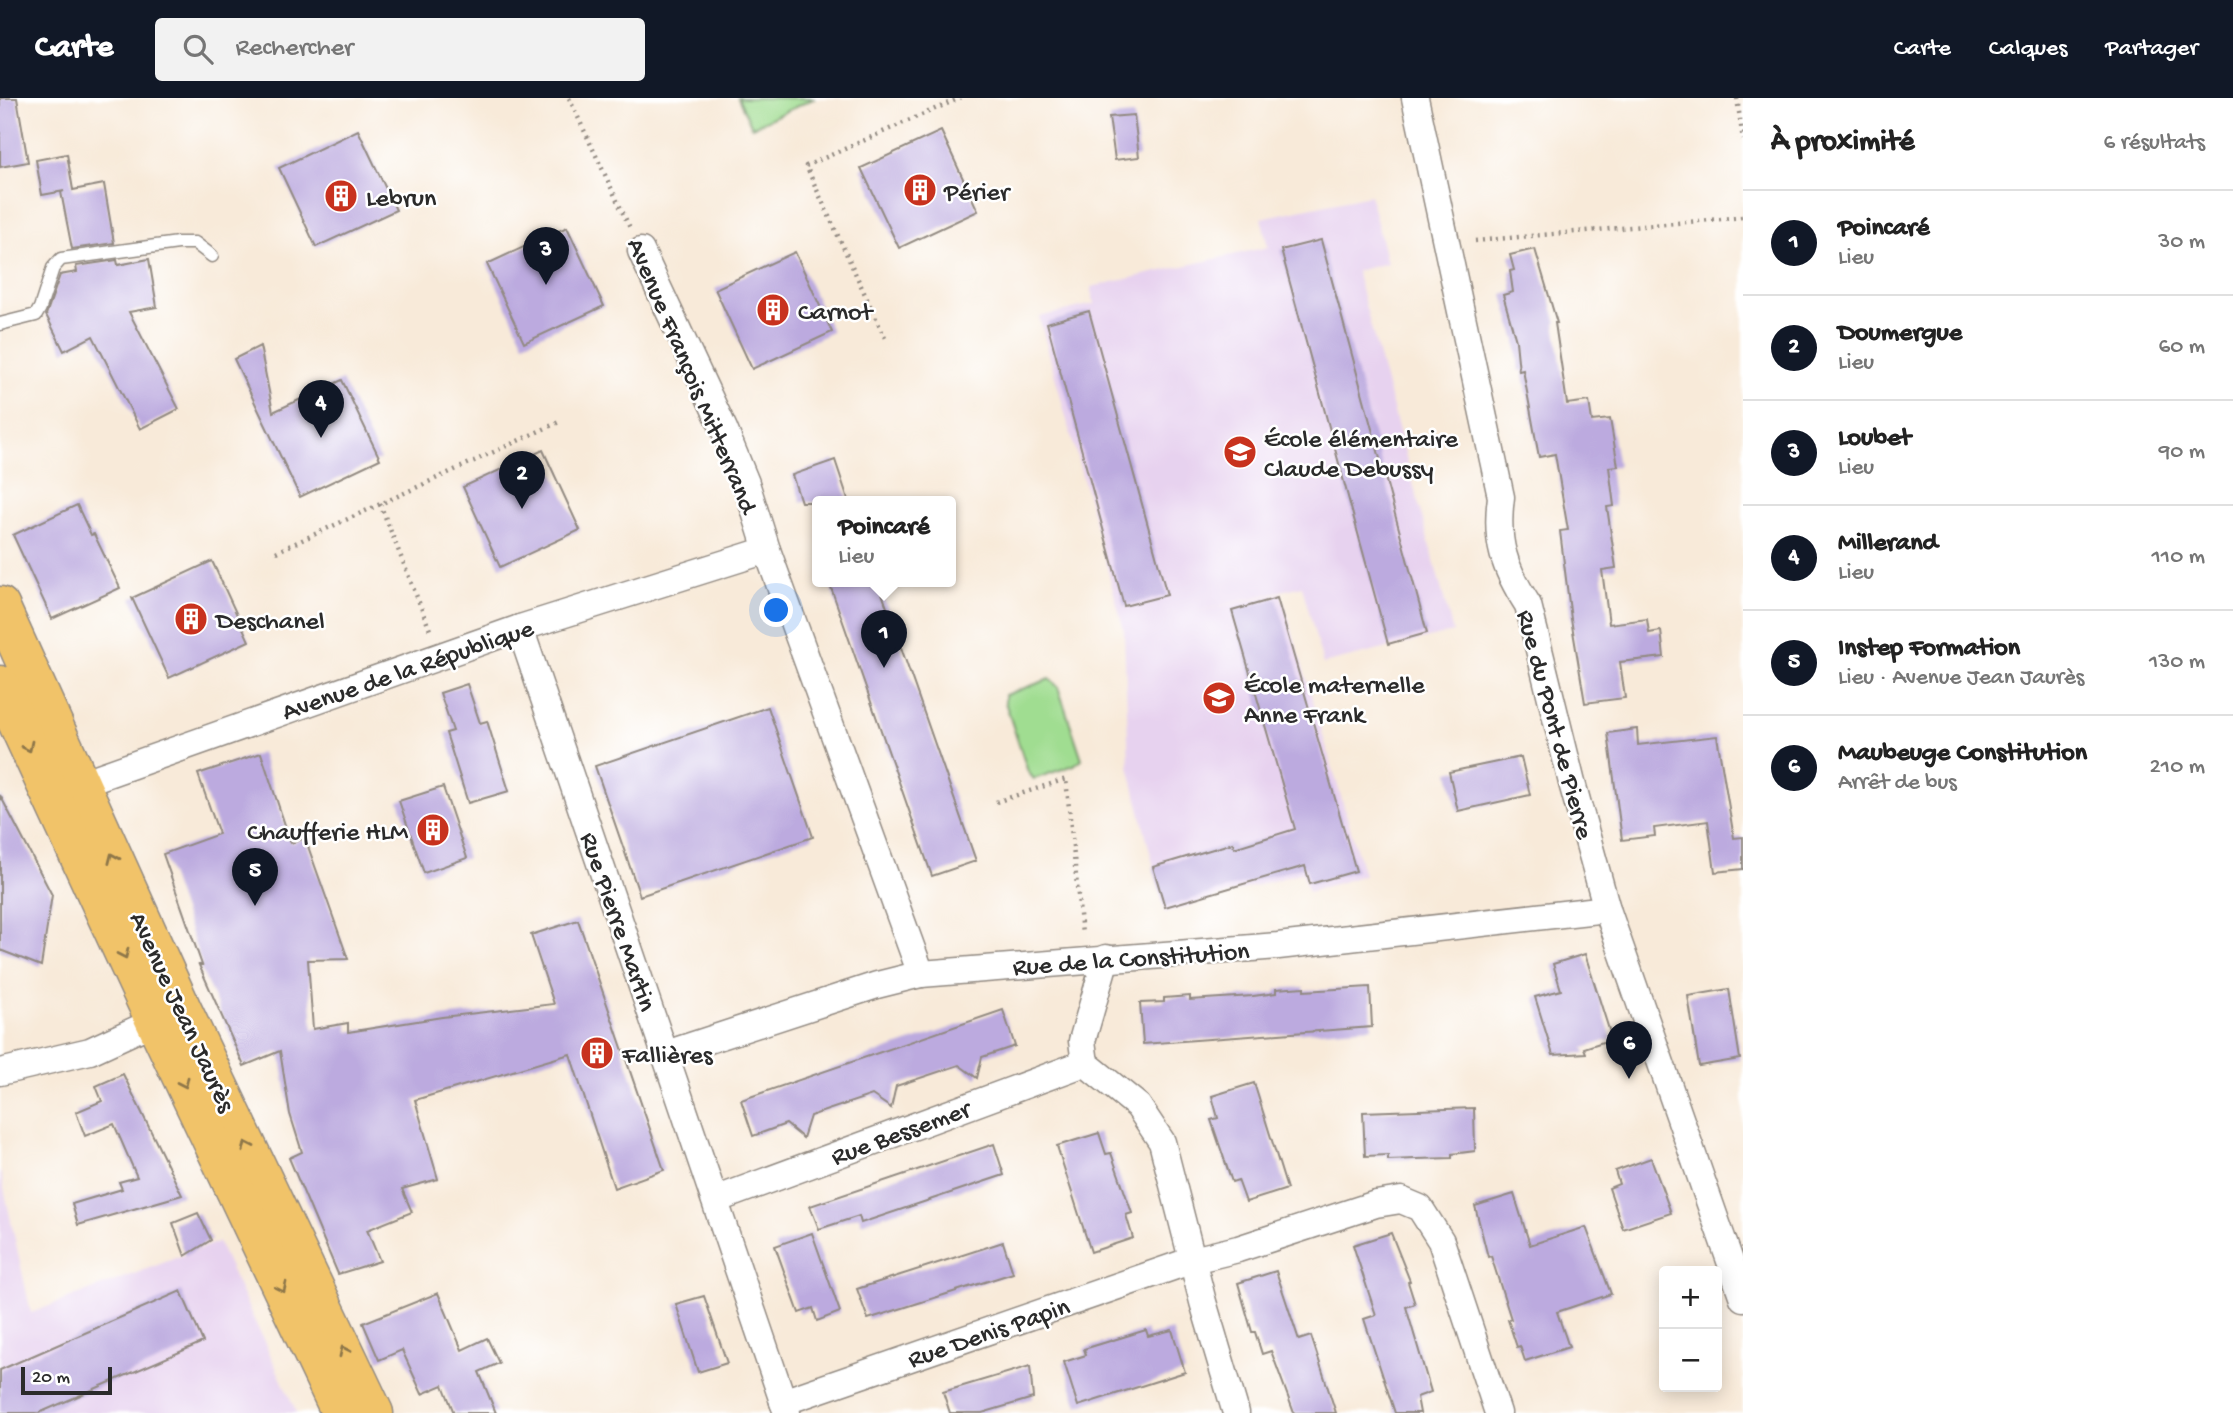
<!DOCTYPE html>
<html lang="fr">
<meta charset="utf-8">
<style>
body{margin:0;font-family:"Gochi Hand",sans-serif;background:#f2f2f2;color:#222}
.controls{position:absolute;right:21px;bottom:21px;display:grid;overflow:hidden;border-radius:7px;box-shadow:0 4px 18px #0003}
.controls button{width:63px;height:63px;display:grid;place-items:center;padding:0;border:0;border-bottom:2px solid #e0e0e0;background:#fff;color:#222;font:35px sans-serif}
.scale{position:absolute;left:21px;bottom:18px;width:91px;box-sizing:border-box;padding-left:7px;border:4px solid #2b2b2b;border-top:0;font-size:19px;line-height:24px;white-space:nowrap;color:#2b2b2b;-webkit-text-stroke:5px #fff;paint-order:stroke}
.you{position:absolute;left:777px;top:513px;width:24px;height:24px;margin:-18px;border:5px solid #fff;border-radius:50%;background:#1a73e8;box-shadow:0 0 0 10px #1a73e833}
.badge{display:grid;place-items:center;width:46px;height:46px;border-radius:50%;background:#111827;color:#fff;font-size:23px;font-weight:700}
.pin{position:absolute;translate:-50% -58px;filter:drop-shadow(0 2px 4px #0008)}
.pin::after{content:'';position:absolute;top:37px;width:24px;height:21px;background:inherit;clip-path:polygon(0 0,100% 0,50% 100%)}
.popup{position:absolute;left:812px;top:398px;width:144px;height:91px;box-sizing:border-box;display:grid;place-content:center;border-radius:7px;background:#fff;filter:drop-shadow(0 2px 5px #0005);font-size:23px;white-space:nowrap;color:#767676}
.popup b{font-size:26px;color:#222}
.popup::after{content:'';position:absolute;left:50%;top:100%;margin-left:-14px;border:14px solid transparent;border-top-color:#fff}
.list{margin:0;padding:0;list-style:none}
h2{display:flex;justify-content:space-between;align-items:center;height:91px;margin:0;padding:0 28px;font-size:30px}
h2 small{font-size:23px;font-weight:400;color:#767676}
.list li{display:grid;grid-template-columns:46px 1fr auto;gap:21px;align-items:center;box-sizing:border-box;height:105px;padding:0 28px;border-top:2px solid #e0e0e0}
.list b{display:block;font-size:26px;white-space:nowrap}
.list p{margin:0;font-size:23px;white-space:nowrap;color:#767676}
.list em{font-size:23px;font-style:normal;color:#767676}
.icon{flex:none;width:38px;height:38px;fill:none;stroke:currentColor;stroke-width:2;stroke-linecap:round;stroke-linejoin:round}
.map{position:relative;flex:none;width:1743px;height:1315px;overflow:hidden}
header{display:flex;align-items:center;gap:42px;box-sizing:border-box;height:98px;padding:0 35px;background:#111827;color:#fff}
header strong{font-size:33px}
nav{display:flex;gap:38px;margin-inline-start:auto;font-size:24px}
.search{width:490px;height:63px;background:#f2f2f2;display:flex;align-items:center;gap:18px;box-sizing:border-box;padding:0 24px;border-radius:7px;color:#767676;font-size:26px}
main{display:flex}
aside{flex:1;background:#fff}
.map>svg:first-child{display:block}
</style>
<header>
<strong>Carte</strong>
<div class="search"><svg class="icon" aria-label="search" viewBox="0 0 24 24"><circle cx="10" cy="10" r="6"/><path d="M15 15l6 6"/></svg>Rechercher</div>
<nav><a>Carte</a><a>Calques</a><a>Partager</a></nav>
</header>
<main>
<div class="map">
<svg width="1743" height="1315" viewBox="0 0 1743 1315">
<rect width="100%" height="100%" fill="#fff"/>
<filter id="ink" filterUnits="userSpaceOnUse"><feTurbulence type="fractalNoise" baseFrequency=".0143" numOctaves="2"/><feDisplacementMap in="SourceGraphic" scale="14" xChannelSelector="R" yChannelSelector="G"/><feConvolveMatrix kernelMatrix="1 2 1 2 8 2 1 2 1" color-interpolation-filters="sRGB"/></filter>
<filter id="wash" filterUnits="userSpaceOnUse"><feTurbulence type="fractalNoise" baseFrequency=".00686" numOctaves="4" result="noise"/><feDisplacementMap in="SourceGraphic" scale="28" xChannelSelector="R" yChannelSelector="G"/><feGaussianBlur stdDeviation="1.57" result="paint"/><feColorMatrix in="noise" values="0 0 0 0 0 0 0 0 0 0 0 0 0 0 0 0 0 1.4 0 .05"/><feComposite in="paint" operator="in"/></filter>
<g filter="url(#wash)">
<rect width="100%" height="100%" fill="#f8ead9"/>
<!-- built -->
<g fill="#e7d2ef">
<path d="M 1370,97 L 1387,165 L 1356,173 L 1453,534 L 1323,566 L 1302,488 L 1190,515 L 1281,495 L 1364,777 L 1308,794 L 1302,774 L 1165,815 L 1129,668 L 1124,532 L 1039,219 L 1094,206 L 1091,189 L 1268,149 L 1261,120 Z"/>
<path d="M 0,1072 L 31,1215 L 218,1144 L 297,1315 L 0,1315 Z"/>
</g>
<!-- green -->
<g fill="#a0dd91" stroke="#66845e" stroke-width="2">
<path d="M 738,0 L 815,0 L 752,29 Z"/>
<path d="M 1050,581 L 1058,589 L 1082,661 L 1074,667 L 1034,681 L 1028,674 L 1005,604 L 1005,597 Z"/>
</g>
<g id="blocks">
<!-- building -->
<g fill="#bcaadf">
<path d="M 0,0 L 17,0 L 28,64 L 0,69 Z"/>
<path d="M 1134,17 L 1139,59 L 1115,62 L 1109,19 Z"/>
<path d="M 358,32 L 396,112 L 316,149 L 279,70 Z"/>
<path d="M 941,33 L 978,113 L 899,150 L 861,70 Z"/>
<path d="M 67,56 L 73,92 L 104,86 L 114,145 L 72,151 L 61,94 L 64,93 L 42,97 L 36,62 Z"/>
<path d="M 567,129 L 604,208 L 524,245 L 487,166 Z"/>
<path d="M 1321,142 L 1427,535 L 1388,546 L 1281,152 Z"/>
<path d="M 1535,151 L 1557,225 L 1555,225 L 1567,306 L 1589,303 L 1592,323 L 1610,321 L 1618,368 L 1609,369 L 1614,408 L 1607,409 L 1616,470 L 1602,472 L 1609,526 L 1647,521 L 1649,535 L 1661,533 L 1664,559 L 1620,564 L 1625,600 L 1585,605 L 1571,521 L 1560,433 L 1568,432 L 1555,356 L 1539,359 L 1523,272 L 1519,273 L 1516,243 L 1503,197 L 1513,194 L 1510,173 L 1514,172 L 1510,157 Z"/>
<path d="M 795,154 L 832,234 L 752,271 L 715,191 Z"/>
<path d="M 149,161 L 157,209 L 129,214 L 179,311 L 140,331 L 93,238 L 64,253 L 46,217 L 60,177 L 77,174 L 76,168 L 117,162 L 118,167 Z"/>
<path d="M 1089,213 L 1167,497 L 1124,508 L 1047,225 Z"/>
<path d="M 260,248 L 273,314 L 342,282 L 380,361 L 300,399 L 234,261 Z"/>
<path d="M 543,352 L 580,432 L 500,469 L 463,389 Z"/>
<path d="M 835,362 L 849,404 L 801,404 L 792,377 Z"/>
<path d="M 77,407 L 91,437 L 94,436 L 120,490 L 52,521 L 13,437 Z"/>
<path d="M 212,463 L 249,543 L 169,580 L 132,500 Z"/>
<path d="M 829,484 L 878,484 L 976,763 L 932,778 Z"/>
<path d="M 1277,500 L 1356,773 L 1310,786 L 1305,768 L 1165,809 L 1153,769 L 1233,745 L 1234,750 L 1295,731 L 1232,513 Z"/>
<path d="M 467,586 L 480,625 L 487,623 L 509,693 L 468,705 L 446,635 L 453,633 L 440,595 Z"/>
<path d="M 768,609 L 813,739 L 640,798 L 595,668 Z"/>
<path d="M 1637,631 L 1638,647 L 1717,638 L 1734,740 L 1743,739 L 1743,771 L 1715,774 L 1708,723 L 1654,730 L 1655,738 L 1622,742 L 1608,635 Z"/>
<path d="M 261,655 L 291,745 L 305,740 L 348,861 L 308,862 L 313,931 L 348,925 L 348,934 L 442,919 L 554,906 L 531,837 L 578,822 L 664,1072 L 614,1090 L 570,956 L 415,1002 L 438,1081 L 402,1091 L 412,1114 L 367,1132 L 380,1163 L 338,1176 L 289,1060 L 302,1054 L 290,1016 L 280,953 L 244,968 L 199,867 L 202,867 L 163,756 L 219,736 L 198,676 Z"/>
<path d="M 1521,659 L 1530,697 L 1458,713 L 1449,674 Z"/>
<path d="M 443,689 L 467,760 L 424,775 L 399,703 Z"/>
<path d="M 0,697 L 52,797 L 41,868 L 0,852 Z"/>
<path d="M 1585,856 L 1612,941 L 1584,950 L 1586,955 L 1553,957 L 1535,899 L 1561,892 L 1553,866 Z"/>
<path d="M 1304,889 L 1304,893 L 1370,889 L 1372,929 L 1143,946 L 1140,905 L 1164,904 L 1164,900 L 1190,898 L 1190,902 L 1253,898 L 1276,895 L 1276,891 Z"/>
<path d="M 1729,891 L 1740,961 L 1699,968 L 1688,898 Z"/>
<path d="M 1003,912 L 1015,948 L 982,959 L 977,980 L 959,967 L 896,988 L 891,1010 L 872,997 L 810,1018 L 803,1040 L 786,1026 L 753,1038 L 741,1002 Z"/>
<path d="M 123,976 L 182,1097 L 78,1127 L 72,1106 L 122,1091 L 119,1084 L 137,1079 L 114,1026 L 85,1038 L 76,1014 L 102,1003 L 96,988 Z"/>
<path d="M 1254,985 L 1287,1091 L 1246,1104 L 1238,1082 L 1232,1084 L 1211,1022 L 1218,1020 L 1212,998 Z"/>
<path d="M 1474,1010 L 1475,1053 L 1452,1056 L 1452,1060 L 1416,1061 L 1388,1062 L 1388,1057 L 1365,1058 L 1363,1014 Z"/>
<path d="M 1099,1035 L 1106,1056 L 1111,1055 L 1132,1115 L 1126,1117 L 1133,1140 L 1091,1154 L 1057,1048 Z"/>
<path d="M 994,1046 L 1004,1077 L 861,1125 L 859,1118 L 819,1131 L 810,1108 Z"/>
<path d="M 1651,1060 L 1671,1115 L 1623,1131 L 1609,1090 L 1619,1086 L 1615,1073 Z"/>
<path d="M 1514,1096 L 1530,1147 L 1586,1129 L 1611,1196 L 1557,1214 L 1569,1249 L 1525,1263 L 1520,1248 L 1517,1249 L 1508,1222 L 1511,1221 L 1491,1158 L 1488,1159 L 1475,1108 Z"/>
<path d="M 198,1115 L 211,1142 L 185,1158 L 173,1125 Z"/>
<path d="M 812,1135 L 840,1214 L 817,1223 L 813,1210 L 799,1215 L 775,1148 Z"/>
<path d="M 1391,1135 L 1410,1183 L 1408,1184 L 1415,1206 L 1406,1209 L 1431,1294 L 1417,1299 L 1420,1315 L 1395,1315 L 1364,1221 L 1376,1217 L 1353,1147 Z"/>
<path d="M 1003,1144 L 1013,1175 L 868,1221 L 857,1191 Z"/>
<path d="M 1276,1173 L 1299,1242 L 1311,1238 L 1336,1315 L 1294,1315 L 1271,1253 L 1262,1256 L 1255,1234 L 1252,1234 L 1238,1185 Z"/>
<path d="M 181,1193 L 203,1244 L 39,1315 L 0,1315 L 0,1272 Z"/>
<path d="M 438,1195 L 462,1252 L 487,1240 L 499,1265 L 479,1274 L 496,1315 L 454,1315 L 443,1287 L 422,1296 L 402,1252 L 379,1262 L 363,1225 Z"/>
<path d="M 704,1198 L 727,1265 L 698,1274 L 676,1206 Z"/>
<path d="M 1146,1232 L 1148,1238 L 1172,1232 L 1185,1274 L 1078,1308 L 1064,1264 L 1086,1257 L 1084,1251 Z"/>
<path d="M 1030,1268 L 1033,1300 L 982,1315 L 950,1315 L 943,1294 Z"/>
</g>
</g>
</g>
<g filter="url(#ink)">
<use href="#blocks" fill-opacity="0" stroke="#928a82" stroke-width="2"/>
<g fill="none" stroke-linecap="round" stroke-linejoin="round">
<defs>
<path id="lane" d="M 0,226 L 36,217 L 40,210 L 53,170 L 61,161 L 178,145 L 195,145 L 212,158"/>
<g id="street">
<path d="M 1415,0 L 1501,399 C 1495,444 1504,470 1528,507 L 1572,685 L 1607,811 L 1743,1200"/>
<path d="M 641,153 L 724,331 L 746,385 L 767,452 L 921,876"/>
<path d="M 520,530 L 787,1315"/>
<path d="M 65,691 L 520,530 L 767,452"/>
<path d="M 1106,860 L 1082,943 L 1085,965 L 1138,1008 L 1162,1044 L 1203,1204 L 1236,1315"/>
<path d="M 666,956 L 877,887 L 921,876 L 1278,848 L 1607,811"/>
<path d="M 0,974 L 90,953 L 170,916"/>
<path d="M 715,1102 L 1085,965"/>
<path d="M 783,1304 L 1193,1162 L 1238,1151 L 1376,1106 L 1401,1102 L 1420,1110 L 1441,1143 L 1498,1315"/>
</g>
<g id="primary">
<path d="M 0,508 L 182,911 L 374,1315"/>
<path d="M 0,587 L 155,923 L 341,1315"/>
</g>
</defs>
<!-- lane casing -->
<use href="#lane" stroke="#928a82" stroke-width="15"/>
<!-- street casing -->
<use href="#street" stroke="#928a82" stroke-width="29"/>
<!-- primary casing -->
<use href="#primary" stroke="#928a82" stroke-width="41"/>
<!-- path -->
<g stroke="#928a82" stroke-width="4.5" stroke-dasharray="2 5" stroke-linecap="butt">
<path d="M 569,0 L 630,130"/>
<path d="M 1737,0 L 1743,42"/>
<path d="M 1475,143 L 1743,119"/>
<path d="M 885,240 L 806,68 L 960,0"/>
<path d="M 380,406 L 430,532"/>
<path d="M 276,454 L 559,324"/>
<path d="M 996,704 L 1066,681 L 1082,836"/>
</g>
<!-- lane -->
<use href="#lane" stroke="#fff" stroke-width="12"/>
<!-- street -->
<use href="#street" stroke="#fff" stroke-width="26"/>
<!-- primary -->
<use href="#primary" stroke="#f1c369" stroke-width="38"/>
</g>
<!-- one-way arrows -->
<defs><path id="oneway-chevron" d="M-2-3.5L2.5 0L-2 3.5" fill="none" stroke-width="1.6" stroke-linecap="round" stroke-linejoin="round" transform="scale(1.75)"/></defs>
<g stroke="#8e774a">
<use href="#oneway-chevron" transform="translate(28 649) rotate(64)"/>
<use href="#oneway-chevron" transform="translate(113 760) rotate(-114)"/>
<use href="#oneway-chevron" transform="translate(124 856) rotate(65)"/>
<use href="#oneway-chevron" transform="translate(184 985) rotate(65)"/>
<use href="#oneway-chevron" transform="translate(247 1048) rotate(-115)"/>
<use href="#oneway-chevron" transform="translate(282 1190) rotate(64)"/>
<use href="#oneway-chevron" transform="translate(344 1253) rotate(-115)"/>
</g>
</g>
<!-- icons -->
<defs>
<symbol id="building-disc" viewBox="-11 -11 22 22"><circle r="9.5" fill="#c8321e" stroke="#fff"/><path d="M-4-6H4V6H1V3H-1V6H-4ZM-2.5-4.3h1.7v1.8h-1.7ZM.8-4.3h1.7v1.8H.8ZM-2.5-1h1.7V.8h-1.7ZM.8-1h1.7V.8H.8Z" fill="#fff"/></symbol>
<symbol id="school-disc" viewBox="-11 -11 22 22"><circle r="9.5" fill="#c8321e" stroke="#fff"/><path d="M0-5L7-2L0 1L-7-2ZM-4 1L0 2.5L4 1V4Q0 6-4 4Z" fill="#fff"/></symbol>
</defs>
<g fill-rule="evenodd">
<use href="#building-disc" x="901" y="73" width="38" height="38"/>
<use href="#building-disc" x="322" y="79" width="38" height="38"/>
<use href="#building-disc" x="754" y="193" width="38" height="38"/>
<use href="#school-disc" x="1221" y="335" width="38" height="38"/>
<use href="#building-disc" x="172" y="502" width="38" height="38"/>
<use href="#school-disc" x="1200" y="581" width="38" height="38"/>
<use href="#building-disc" x="414" y="713" width="38" height="38"/>
<use href="#building-disc" x="578" y="936" width="38" height="38"/>
</g>
<g text-anchor="middle" stroke-width="5" stroke-linejoin="round" paint-order="stroke">
<!-- poi labels -->
<g font-size="26" fill="#2b2b2b" stroke="#fff" text-anchor="start">
<text x="944" y="101">Périer</text>
<text x="366" y="107">Lebrun</text>
<text x="798" y="221">Carnot</text>
<text x="1264" y="348">École élémentaire<tspan x="1264" dy="30">Claude Debussy</tspan></text>
<text x="216" y="530">Deschanel</text>
<text x="1244" y="594">École maternelle<tspan x="1244" dy="30">Anne Frank</tspan></text>
<text x="408" y="741" text-anchor="end">Chaufferie HLM</text>
<text x="622" y="964">Fallières</text>
</g>
<!-- street labels -->
<g font-size="26" fill="#2b2b2b" stroke="#fff">
<text transform="translate(694 277) rotate(67)" y="9">Avenue François Mitterrand</text>
<text transform="translate(407 570) rotate(-19)" y="9">Avenue de la République</text>
<text transform="translate(1557 626) rotate(75)" y="9">Rue du Pont de Pierre</text>
<text transform="translate(620 823) rotate(71)" y="9">Rue Pierre Martin</text>
<text transform="translate(1131 859) rotate(-4)" y="9">Rue de la Constitution</text>
<text transform="translate(184 913) rotate(65)" y="9">Avenue Jean Jaurès</text>
<text transform="translate(900 1033) rotate(-20)" y="9">Rue Bessemer</text>
<text transform="translate(988 1233) rotate(-19)" y="9">Rue Denis Papin</text>
</g>
</g>
</svg>
<div class="controls">
<button>+</button>
<button>−</button>
</div>
<div class="scale">20 m</div>
<div class="you"></div>
<div class="pin badge" style="left:884px;top:570px">1</div>
<div class="popup"><b>Poincaré</b>Lieu</div>
<div class="pin badge" style="left:522px;top:411px">2</div>
<div class="pin badge" style="left:546px;top:187px">3</div>
<div class="pin badge" style="left:321px;top:340px">4</div>
<div class="pin badge" style="left:255px;top:808px">5</div>
<div class="pin badge" style="left:1629px;top:981px">6</div>
</div>
<aside>
<h2>À proximité<small>6 résultats</small></h2>
<ul class="list">
<li><span class="badge">1</span><div><b>Poincaré</b><p>Lieu</p></div><em>30 m</em></li>
<li><span class="badge">2</span><div><b>Doumergue</b><p>Lieu</p></div><em>60 m</em></li>
<li><span class="badge">3</span><div><b>Loubet</b><p>Lieu</p></div><em>90 m</em></li>
<li><span class="badge">4</span><div><b>Millerand</b><p>Lieu</p></div><em>110 m</em></li>
<li><span class="badge">5</span><div><b>Instep Formation</b><p>Lieu · Avenue Jean Jaurès</p></div><em>130 m</em></li>
<li><span class="badge">6</span><div><b>Maubeuge Constitution</b><p>Arrêt de bus</p></div><em>210 m</em></li>
</ul>
</aside>
</main>
